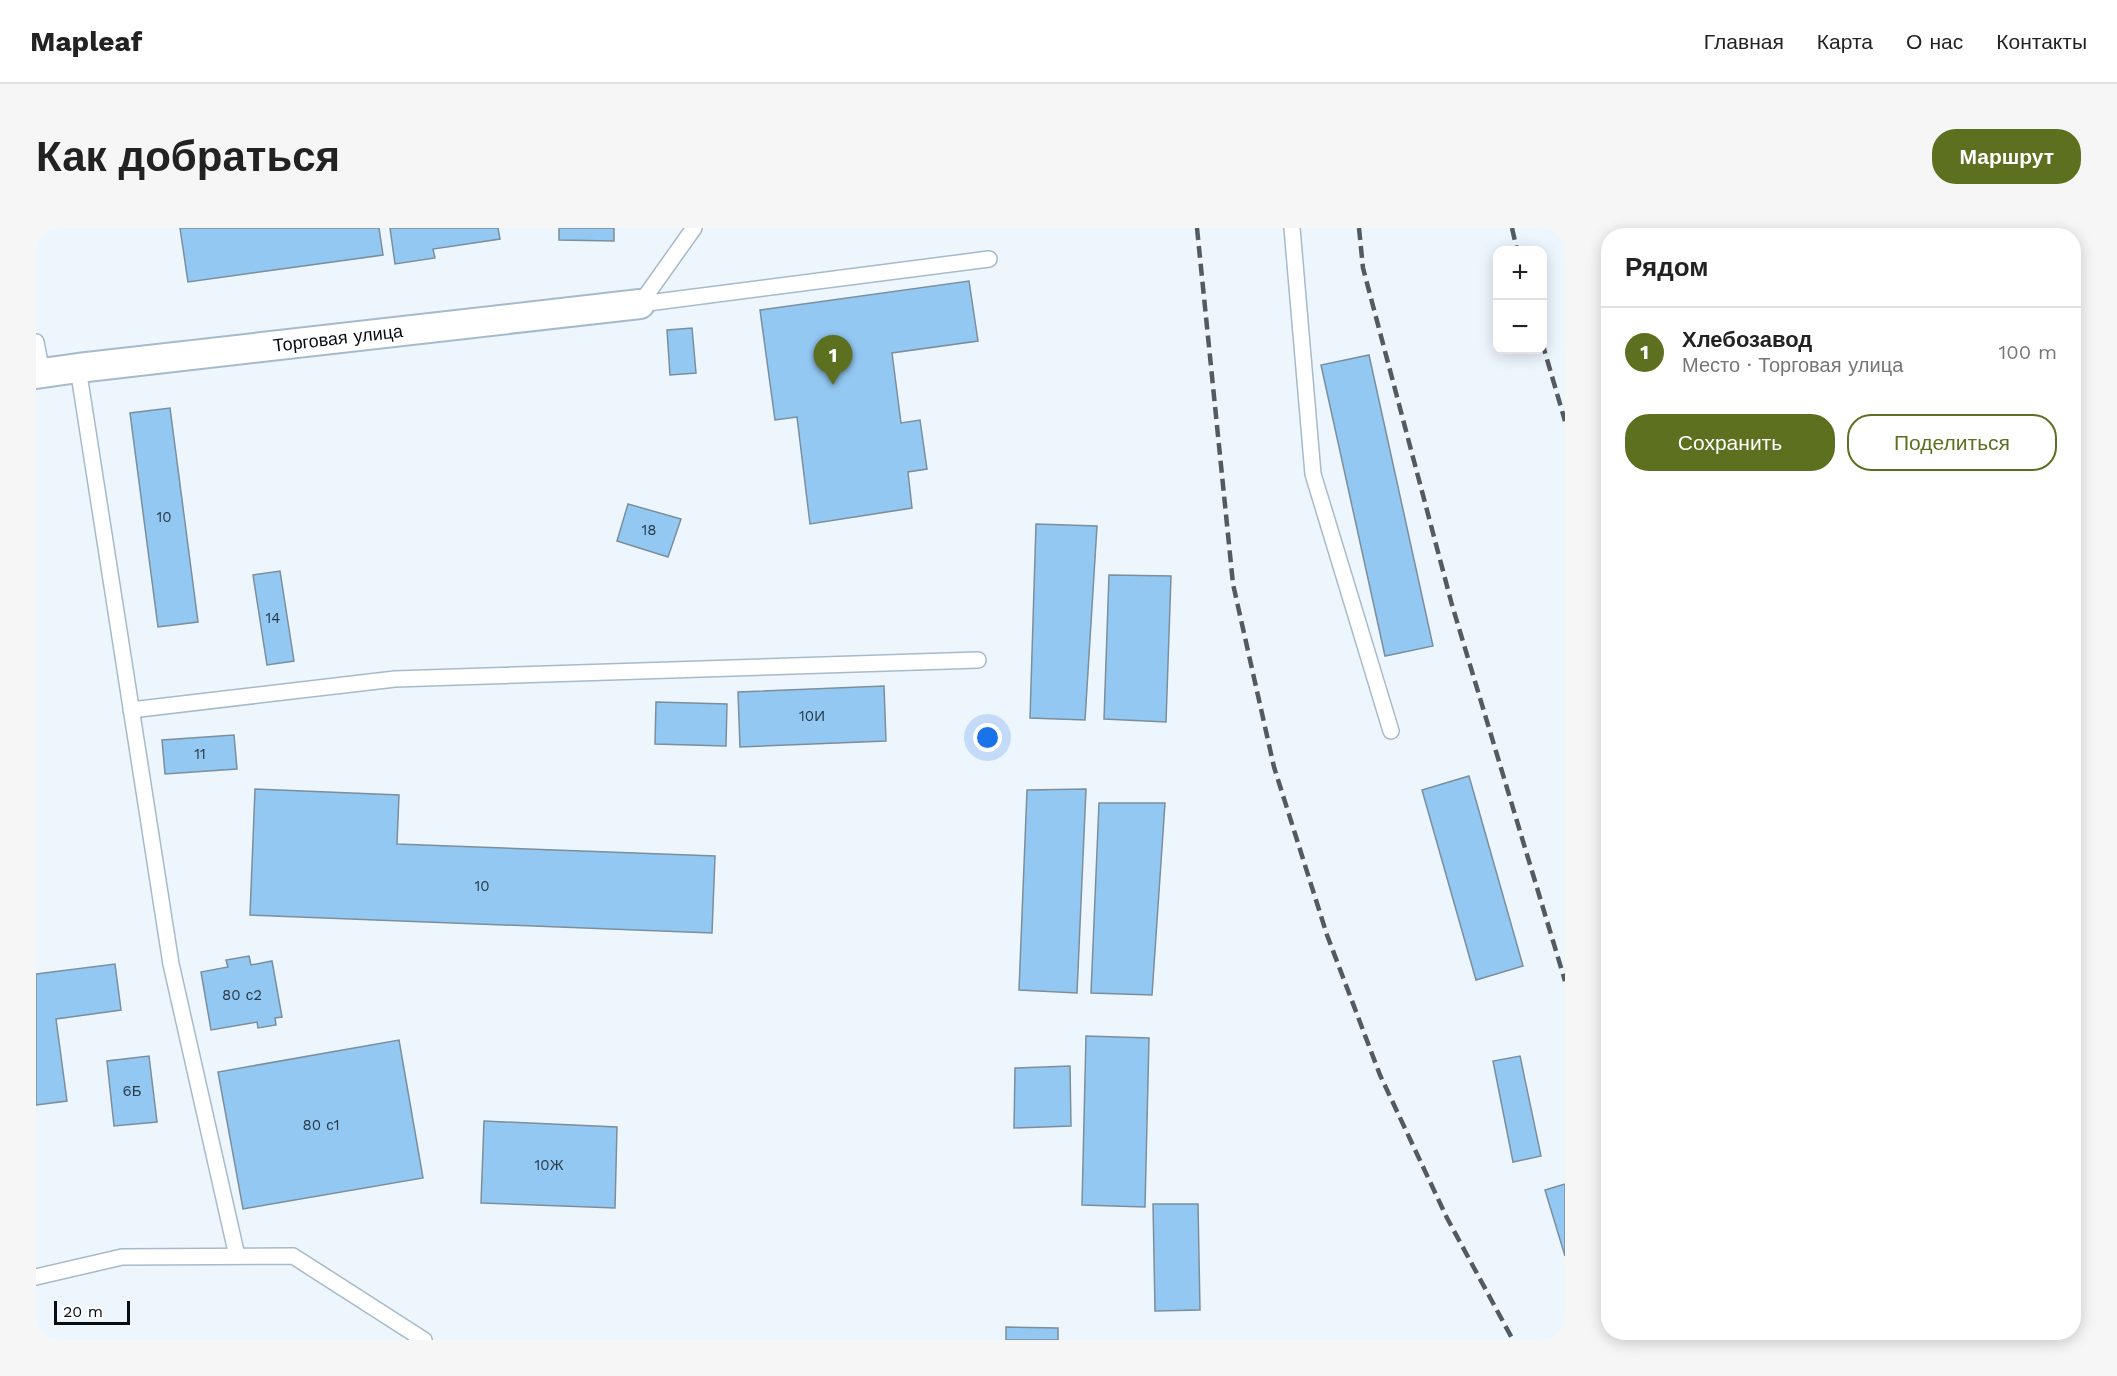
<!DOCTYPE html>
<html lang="ru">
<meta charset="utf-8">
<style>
body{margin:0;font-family:"Work Sans",sans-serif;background:#f6f6f6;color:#222}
.controls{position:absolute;right:18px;top:18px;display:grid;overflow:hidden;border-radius:12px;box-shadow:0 3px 15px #0003}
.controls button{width:54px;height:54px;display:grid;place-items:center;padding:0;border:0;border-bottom:2px solid #e0e0e0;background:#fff;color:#222;font:30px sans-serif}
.scale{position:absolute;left:18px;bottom:15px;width:76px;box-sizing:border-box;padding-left:6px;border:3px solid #060c12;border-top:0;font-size:16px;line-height:21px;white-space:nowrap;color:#060c12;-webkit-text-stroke:4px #fff;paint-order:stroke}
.you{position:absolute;left:952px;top:510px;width:21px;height:21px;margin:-15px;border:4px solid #fff;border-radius:50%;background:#1a73e8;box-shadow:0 0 0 9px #1a73e833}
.badge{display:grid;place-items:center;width:39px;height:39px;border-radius:50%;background:#5c701f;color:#fff;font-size:20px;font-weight:700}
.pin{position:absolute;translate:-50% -50px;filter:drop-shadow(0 2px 3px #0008)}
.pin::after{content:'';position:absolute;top:32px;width:21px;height:18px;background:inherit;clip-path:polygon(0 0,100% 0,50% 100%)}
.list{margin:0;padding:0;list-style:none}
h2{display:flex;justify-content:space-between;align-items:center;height:78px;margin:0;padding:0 24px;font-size:26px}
h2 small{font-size:20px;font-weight:400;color:#767676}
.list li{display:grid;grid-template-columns:39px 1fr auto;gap:18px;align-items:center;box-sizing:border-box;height:90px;padding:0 24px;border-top:2px solid #e0e0e0}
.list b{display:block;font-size:22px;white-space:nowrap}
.list p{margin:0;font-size:20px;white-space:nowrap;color:#767676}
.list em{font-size:20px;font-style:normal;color:#767676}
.actions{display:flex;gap:12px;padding:18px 24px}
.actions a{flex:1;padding:14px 0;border:2px solid #5c701f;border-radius:24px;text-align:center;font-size:21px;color:#5c701f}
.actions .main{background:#5c701f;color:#fff}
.map{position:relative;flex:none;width:1529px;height:1112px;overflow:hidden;border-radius:24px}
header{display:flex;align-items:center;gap:36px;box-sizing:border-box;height:84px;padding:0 30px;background:#fff;border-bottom:2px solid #e0e0e0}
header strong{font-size:28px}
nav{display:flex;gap:33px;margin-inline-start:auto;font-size:21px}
.intro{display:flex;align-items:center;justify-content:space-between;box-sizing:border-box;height:144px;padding:0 36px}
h1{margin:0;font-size:42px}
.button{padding:15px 27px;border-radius:24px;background:#5c701f;color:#fff;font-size:21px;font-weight:700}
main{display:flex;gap:36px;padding:0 36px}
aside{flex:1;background:#fff;border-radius:24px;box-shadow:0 3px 15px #0003}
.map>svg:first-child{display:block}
</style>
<header>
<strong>Mapleaf</strong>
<nav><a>Главная</a><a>Карта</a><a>О нас</a><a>Контакты</a></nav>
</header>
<div class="intro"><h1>Как добраться</h1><a class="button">Маршрут</a></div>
<main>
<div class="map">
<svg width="1529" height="1112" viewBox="0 0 1529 1112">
<rect width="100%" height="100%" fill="#eef6fd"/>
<!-- building -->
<g fill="#93c8f3" stroke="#7b8e9e" stroke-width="1.5">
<path d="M 144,0 L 343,0 L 347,27 L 152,54 Z"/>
<path d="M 354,0 L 462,0 L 464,11 L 397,21 L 399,30 L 359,36 Z"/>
<path d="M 523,0 L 578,0 L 578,13 L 523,12 Z"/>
<path d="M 933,53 L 942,113 L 856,125 L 865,195 L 884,192 L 891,241 L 872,244 L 876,280 L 774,296 L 761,189 L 739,192 L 724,82 Z"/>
<path d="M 656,100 L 660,145 L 634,147 L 631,102 Z"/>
<path d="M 1333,127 L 1397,418 L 1349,428 L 1285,137 Z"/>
<path d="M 134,180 L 162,394 L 122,399 L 94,185 Z"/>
<path d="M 592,276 L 645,291 L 632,329 L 581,313 Z"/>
<path d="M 1000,296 L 1061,298 L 1049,492 L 994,490 Z"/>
<path d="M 244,343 L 258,433 L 231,437 L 217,347 Z"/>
<path d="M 1073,347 L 1135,348 L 1130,494 L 1068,491 Z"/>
<path d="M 848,458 L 850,513 L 704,519 L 702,464 Z"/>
<path d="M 620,474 L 691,476 L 690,518 L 619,516 Z"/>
<path d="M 198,507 L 201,541 L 129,546 L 126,512 Z"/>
<path d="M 1433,548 L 1487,738 L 1440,752 L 1386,562 Z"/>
<path d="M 219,561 L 363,567 L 361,616 L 679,628 L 676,705 L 214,687 Z"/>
<path d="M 1050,561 L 1041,765 L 983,762 L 991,562 Z"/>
<path d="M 1063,575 L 1129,575 L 1116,767 L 1055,765 Z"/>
<path d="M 213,728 L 215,737 L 236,733 L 246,789 L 239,790 L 240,797 L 222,800 L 221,794 L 175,802 L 165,744 L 192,739 L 190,732 Z"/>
<path d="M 79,736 L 85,782 L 20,791 L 31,873 L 0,877 L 0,746 Z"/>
<path d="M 1050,808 L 1113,810 L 1109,979 L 1046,977 Z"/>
<path d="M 363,812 L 387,950 L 207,981 L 182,844 Z"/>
<path d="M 113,828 L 121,894 L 78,898 L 71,833 Z"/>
<path d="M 1484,828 L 1505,928 L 1477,934 L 1457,833 Z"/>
<path d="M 1034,838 L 1035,898 L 978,900 L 979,840 Z"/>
<path d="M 448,893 L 581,899 L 579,980 L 445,975 Z"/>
<path d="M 1529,956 L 1529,1028 L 1509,962 Z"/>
<path d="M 1117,976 L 1162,976 L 1164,1082 L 1119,1083 Z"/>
<path d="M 970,1099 L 1022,1100 L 1022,1112 L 970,1112 Z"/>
</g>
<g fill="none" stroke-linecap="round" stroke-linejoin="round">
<defs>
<g id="lane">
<path d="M 1256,0 L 1277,246 L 1355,503"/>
<path d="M 604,76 L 953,31"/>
<path d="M 604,76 L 658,0"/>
<path d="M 0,114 L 6,145"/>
<path d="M 42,140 L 135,736 L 201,1028"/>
<path d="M 95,482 L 359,451 L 942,432"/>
<path d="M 0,1049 L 86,1029 L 257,1028 L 388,1112"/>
</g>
<g id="street">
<path id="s1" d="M 0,146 L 42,140 L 604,76"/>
</g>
</defs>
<!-- lane casing -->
<use href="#lane" stroke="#a6bacb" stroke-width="18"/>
<!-- street casing -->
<use href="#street" stroke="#a6bacb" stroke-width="32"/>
<!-- lane -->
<use href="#lane" stroke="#fff" stroke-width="15"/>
<!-- street -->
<use href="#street" stroke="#fff" stroke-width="28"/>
<!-- rail -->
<g stroke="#535a60" stroke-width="4.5" stroke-dasharray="12 6" stroke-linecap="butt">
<path d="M 1161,0 L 1197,356 L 1238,539 L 1291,707 L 1344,847 L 1411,990 L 1477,1112"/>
<path d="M 1323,0 L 1327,40 L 1416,377 L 1529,753"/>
<path d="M 1476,0 L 1481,22"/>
<path d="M 1506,114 L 1529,193"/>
</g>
</g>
<g text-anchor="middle" stroke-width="6" stroke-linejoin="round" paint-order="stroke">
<!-- number labels -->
<g font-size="15" fill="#293b4a">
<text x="128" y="294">10</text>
<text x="613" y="307">18</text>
<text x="237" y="395">14</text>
<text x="776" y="493">10И</text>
<text x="164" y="531">11</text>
<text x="446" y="663">10</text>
<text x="206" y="772">80 с2</text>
<text x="96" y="868">6Б</text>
<text x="285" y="902">80 с1</text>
<text x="513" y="942">10Ж</text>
</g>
<!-- street labels -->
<g font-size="18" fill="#060c12" stroke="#fff">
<text dy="6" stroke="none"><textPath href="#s1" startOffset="304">Торговая улица</textPath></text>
</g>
</g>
</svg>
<div class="controls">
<button>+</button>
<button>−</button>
</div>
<div class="scale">20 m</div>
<div class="you"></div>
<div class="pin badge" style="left:797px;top:157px">1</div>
</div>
<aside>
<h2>Рядом<small></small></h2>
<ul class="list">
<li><span class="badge">1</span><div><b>Хлебозавод</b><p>Место · Торговая улица</p></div><em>100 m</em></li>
</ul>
<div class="actions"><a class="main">Сохранить</a><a>Поделиться</a></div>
</aside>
</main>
